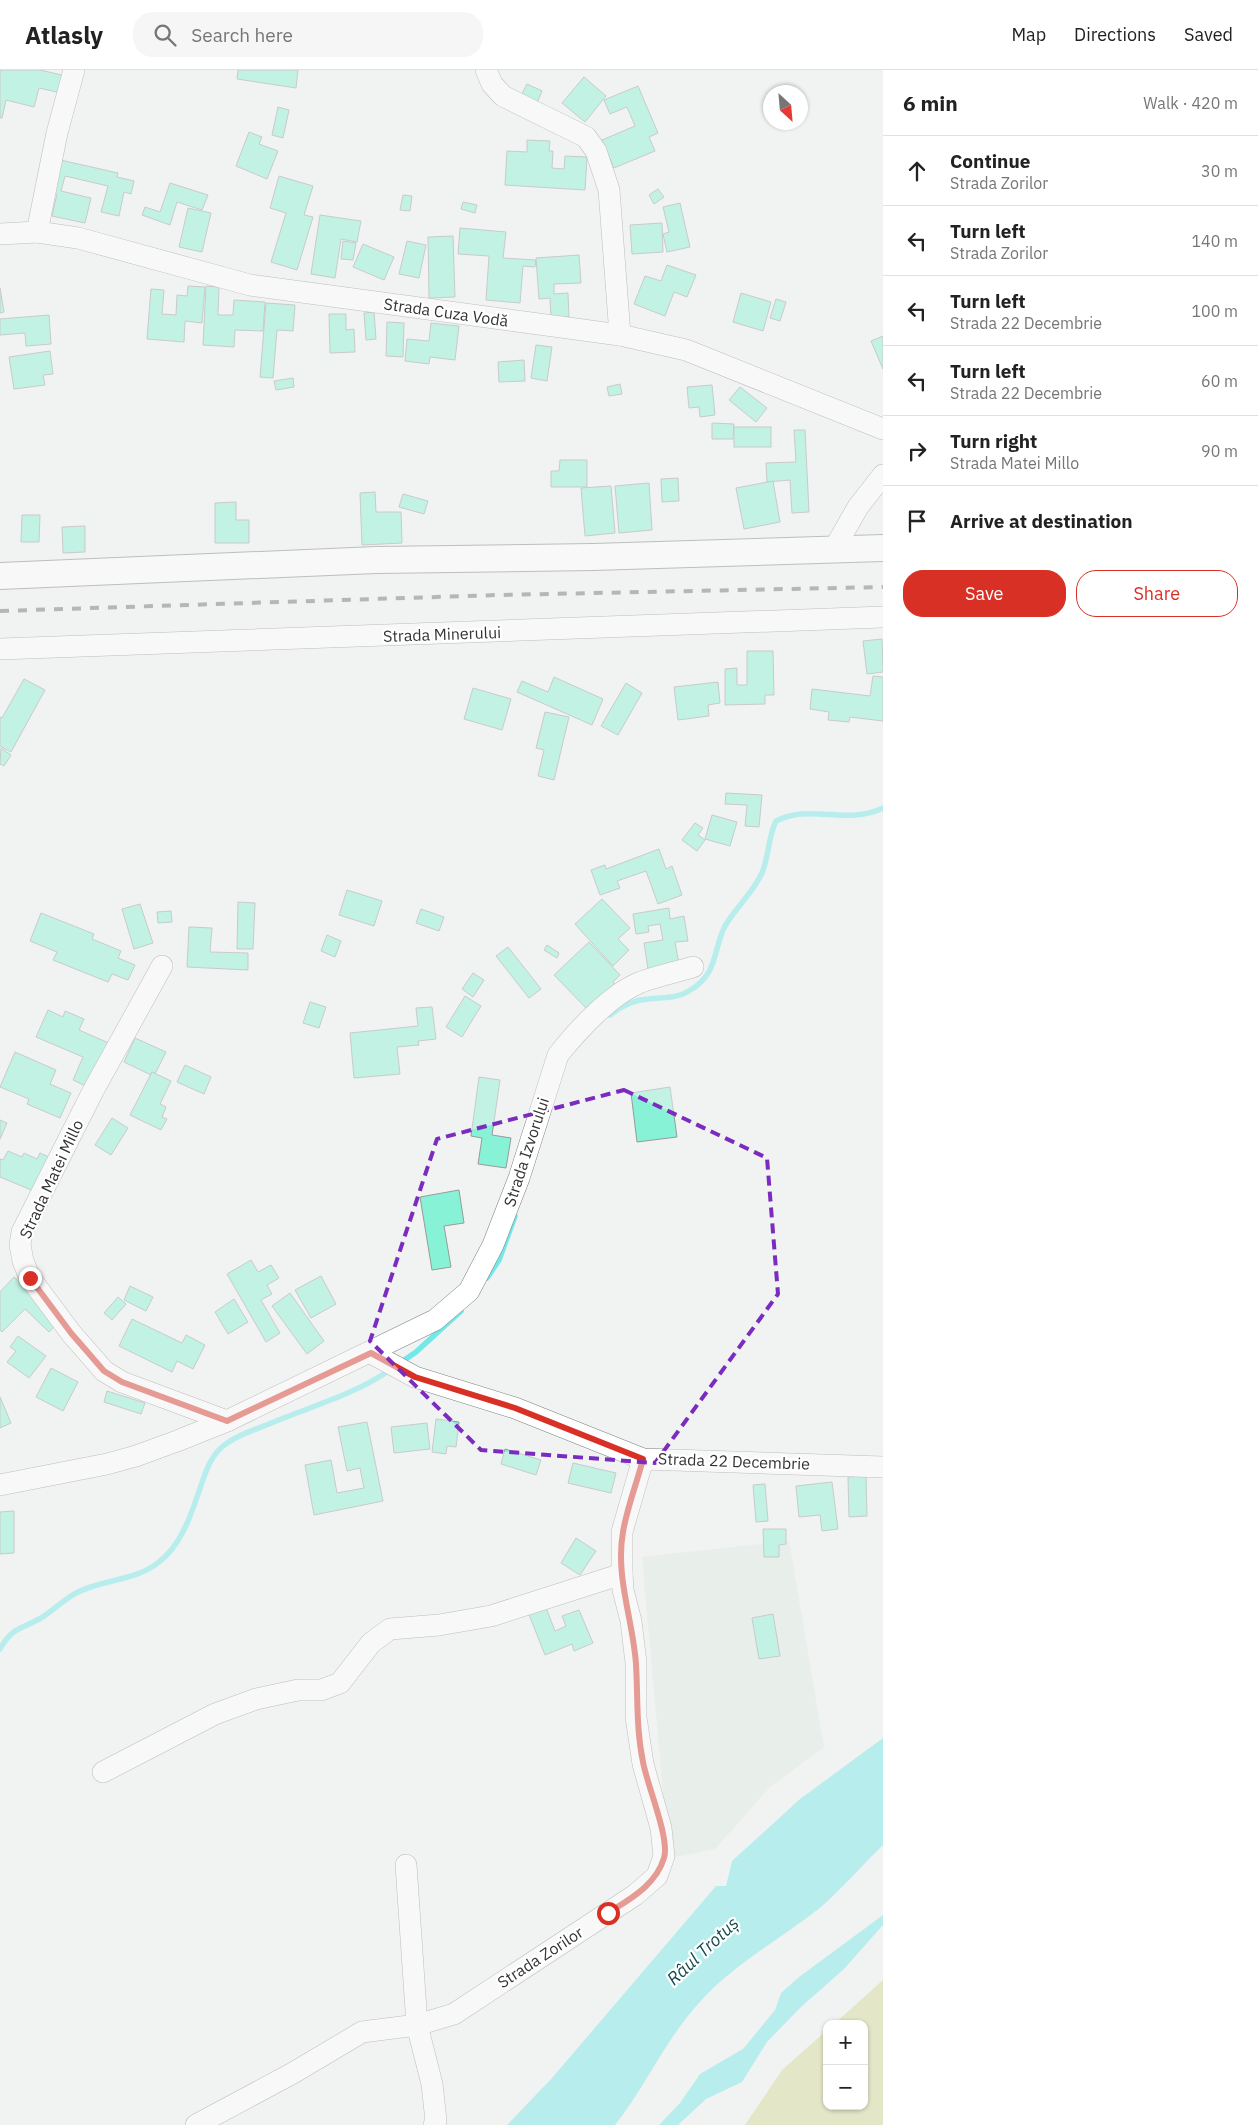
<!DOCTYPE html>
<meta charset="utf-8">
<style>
body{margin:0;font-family:"IBM Plex Sans",sans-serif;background:#f6f6f6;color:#222}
.controls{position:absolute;right:15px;bottom:15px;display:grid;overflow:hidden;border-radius:10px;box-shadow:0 1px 4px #0004}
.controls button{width:45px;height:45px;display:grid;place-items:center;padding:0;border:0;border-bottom:1px solid #e0e0e0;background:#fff;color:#222;font:25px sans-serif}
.compass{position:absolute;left:763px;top:15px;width:45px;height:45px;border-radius:50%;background:#fff;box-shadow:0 1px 4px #0004;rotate:154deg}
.stop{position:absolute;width:15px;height:15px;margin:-11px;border:4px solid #d93025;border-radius:50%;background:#fff}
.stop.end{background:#d93025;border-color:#fff;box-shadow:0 1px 5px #0008}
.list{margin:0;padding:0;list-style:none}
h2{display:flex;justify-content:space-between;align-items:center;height:65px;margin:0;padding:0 20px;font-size:21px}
h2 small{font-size:16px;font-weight:400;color:#767676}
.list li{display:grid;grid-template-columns:32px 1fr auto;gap:15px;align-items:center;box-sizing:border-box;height:70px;padding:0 20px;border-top:1px solid #e0e0e0}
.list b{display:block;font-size:19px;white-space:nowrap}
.list p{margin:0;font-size:16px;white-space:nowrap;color:#767676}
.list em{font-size:16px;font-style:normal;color:#767676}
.actions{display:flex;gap:10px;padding:15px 20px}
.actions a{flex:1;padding:11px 0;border:1px solid #d93025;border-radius:20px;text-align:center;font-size:18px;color:#d93025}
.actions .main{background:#d93025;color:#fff}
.icon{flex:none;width:28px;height:28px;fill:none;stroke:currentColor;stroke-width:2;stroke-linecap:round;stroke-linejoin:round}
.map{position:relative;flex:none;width:883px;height:2055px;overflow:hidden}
header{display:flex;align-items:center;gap:30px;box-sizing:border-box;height:70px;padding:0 25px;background:#fff;border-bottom:1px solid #e0e0e0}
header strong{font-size:24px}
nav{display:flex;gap:28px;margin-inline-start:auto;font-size:18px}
.search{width:350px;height:45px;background:#f6f6f6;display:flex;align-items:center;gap:12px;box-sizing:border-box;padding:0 18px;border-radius:20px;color:#767676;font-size:19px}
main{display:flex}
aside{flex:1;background:#fff}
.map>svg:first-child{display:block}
</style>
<header>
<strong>Atlasly</strong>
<div class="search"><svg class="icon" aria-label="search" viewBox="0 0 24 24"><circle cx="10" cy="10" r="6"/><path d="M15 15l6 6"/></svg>Search here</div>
<nav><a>Map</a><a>Directions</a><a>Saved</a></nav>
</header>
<main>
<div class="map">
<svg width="883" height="2055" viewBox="0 0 883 2055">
<rect width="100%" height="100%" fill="#f0f3f1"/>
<!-- built -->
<path fill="#dee8e1" d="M 789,1471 L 824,1677 L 770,1717 L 715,1779 L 669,1788 L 642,1487 Z"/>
<!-- green -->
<path fill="#d4d797" d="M 883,1910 L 883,2055 L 745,2055 L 782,2000 L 827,1960 L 827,2036 L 864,2036 L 864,1954 L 834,1954 Z"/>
<!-- water -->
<g fill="#72e8e9">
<path d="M 883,1668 L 883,1775 C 862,1795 843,1818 821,1837 C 781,1869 733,1894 699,1933 C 665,1970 646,2016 615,2055 L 507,2055 L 552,2008 L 716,1816 L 726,1816 L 732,1791 L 800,1729 Z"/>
<path d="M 883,1845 L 883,1855 L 844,1899 L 801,1937 L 767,1972 L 742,2012 L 706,2029 L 678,2055 L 659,2055 L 680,2033 L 700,2004 L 743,1979 L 775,1940 L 781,1923 L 799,1907 Z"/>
</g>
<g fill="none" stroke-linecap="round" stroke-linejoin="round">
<!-- stream -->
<g stroke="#72e8e9" stroke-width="5.5">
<path d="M 610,945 C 621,936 634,930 648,929 C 663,927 676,929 689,921 C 719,903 712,882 725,856 C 736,837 753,823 762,803 C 769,786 768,767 776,751 C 810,733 846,756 883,738"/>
<path d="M 487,1208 L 499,1190 L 515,1146"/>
<path d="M 400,1293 L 416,1282 L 461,1241"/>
<path d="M 0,1579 C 12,1557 22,1559 41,1548 C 54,1540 64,1529 78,1522 C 104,1509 136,1511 159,1492 C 180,1476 190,1448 198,1424 C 204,1408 208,1389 222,1377 C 235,1366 254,1360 269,1354 C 309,1337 354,1325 390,1300"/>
</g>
</g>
<!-- building -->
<g fill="#88f2d6" stroke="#979b9a">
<path d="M 0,0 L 40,0 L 66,6 L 61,23 L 39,18 L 34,37 L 6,30 L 2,48 L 0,48 Z"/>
<path d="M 238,0 L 298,0 L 296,18 L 237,9 Z"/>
<path d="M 584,7 L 606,26 L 585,52 L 562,33 Z"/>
<path d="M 527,14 L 542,21 L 537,33 L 521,26 Z"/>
<path d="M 638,16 L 658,63 L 649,67 L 655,81 L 614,98 L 602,70 L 635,56 L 627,37 L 610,44 L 604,30 Z"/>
<path d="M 278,37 L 289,40 L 283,68 L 272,65 Z"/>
<path d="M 249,62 L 262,67 L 259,74 L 278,81 L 267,109 L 236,96 Z"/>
<path d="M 527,70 L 550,71 L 549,81 L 553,81 L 552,98 L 564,99 L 565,86 L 587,87 L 585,120 L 505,115 L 507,81 L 527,82 Z"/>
<path d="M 56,89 L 118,103 L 117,107 L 134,111 L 131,124 L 124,122 L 119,146 L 101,142 L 108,116 L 65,106 L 61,121 L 91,128 L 85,153 L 52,146 L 57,124 L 48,122 Z"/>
<path d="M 279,106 L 313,116 L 304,145 L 313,147 L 297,200 L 271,192 L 286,143 L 270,138 Z"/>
<path d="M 170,113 L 208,125 L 202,140 L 177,132 L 170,155 L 142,145 L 145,137 L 160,142 Z"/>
<path d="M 658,119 L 664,127 L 654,134 L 649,125 Z"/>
<path d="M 403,125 L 412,126 L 410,141 L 400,140 Z"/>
<path d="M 463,132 L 477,135 L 475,143 L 461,139 Z"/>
<path d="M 680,133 L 690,177 L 667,182 L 663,164 L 669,162 L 663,137 Z"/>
<path d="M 188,138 L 211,143 L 202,182 L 179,177 Z"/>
<path d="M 320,145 L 361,151 L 357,172 L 341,169 L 335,208 L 311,204 Z"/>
<path d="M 662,153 L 663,182 L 632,184 L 630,155 Z"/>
<path d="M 460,158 L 506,162 L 503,188 L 536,190 L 535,197 L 523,196 L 520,233 L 486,230 L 489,186 L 458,184 Z"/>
<path d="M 453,166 L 455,227 L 429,228 L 428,167 Z"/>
<path d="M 343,171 L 356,173 L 353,190 L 341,189 Z"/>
<path d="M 407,171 L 426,175 L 419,208 L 399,204 Z"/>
<path d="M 363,174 L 394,187 L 384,210 L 353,197 Z"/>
<path d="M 579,185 L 581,213 L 554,214 L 554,224 L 568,223 L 569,247 L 551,248 L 550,228 L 539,229 L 536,188 Z"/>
<path d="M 667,195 L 696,205 L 687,227 L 674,222 L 665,246 L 634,234 L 645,206 L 661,211 Z"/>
<path d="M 188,216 L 205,217 L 202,253 L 185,251 L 184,272 L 147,269 L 151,219 L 164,220 L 162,244 L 176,245 L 177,225 L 187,226 Z"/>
<path d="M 206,216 L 219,217 L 218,245 L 233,245 L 234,230 L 265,232 L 263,261 L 235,260 L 234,277 L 203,275 Z"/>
<path d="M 0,218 L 4,242 L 0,243 Z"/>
<path d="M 741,223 L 771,232 L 763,261 L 733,252 Z"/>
<path d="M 776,229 L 786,232 L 780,251 L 770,248 Z"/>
<path d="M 266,233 L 295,235 L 293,261 L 277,260 L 273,308 L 260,307 Z"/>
<path d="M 374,242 L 376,269 L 366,270 L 364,243 Z"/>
<path d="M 329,244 L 346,244 L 346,260 L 354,259 L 355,282 L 330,283 Z"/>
<path d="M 49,245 L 51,274 L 26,276 L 25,263 L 0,265 L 0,249 Z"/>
<path d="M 387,252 L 404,253 L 403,287 L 386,286 Z"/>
<path d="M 431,253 L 459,256 L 455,290 L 430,287 L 429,294 L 405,291 L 407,269 L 429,271 Z"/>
<path d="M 883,266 L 883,299 L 871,271 Z"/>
<path d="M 536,275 L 552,277 L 547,311 L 531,308 Z"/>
<path d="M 50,281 L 53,304 L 43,305 L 45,315 L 14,319 L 9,287 Z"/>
<path d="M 524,290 L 525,311 L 499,312 L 498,292 Z"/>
<path d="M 293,308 L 294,317 L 276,320 L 274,311 Z"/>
<path d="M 620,314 L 622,324 L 609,326 L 607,317 Z"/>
<path d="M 712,315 L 715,345 L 700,347 L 699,337 L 689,338 L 687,317 Z"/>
<path d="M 740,317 L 767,338 L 756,352 L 729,330 Z"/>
<path d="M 712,353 L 734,354 L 733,369 L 712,369 Z"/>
<rect x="734" y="357" width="37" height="20"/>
<path d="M 794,360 L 805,360 L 809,442 L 792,443 L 790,410 L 767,412 L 766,393 L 796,392 Z"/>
<path d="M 560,390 L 587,390 L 587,417 L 551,417 L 551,401 L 559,401 Z"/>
<path d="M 678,408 L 679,431 L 662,432 L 661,409 Z"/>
<path d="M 773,411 L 780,452 L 744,459 L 736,418 Z"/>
<path d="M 649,413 L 652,460 L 619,463 L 615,416 Z"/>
<path d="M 611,416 L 615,463 L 585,466 L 581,418 Z"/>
<path d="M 375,422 L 376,442 L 401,442 L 402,473 L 362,475 L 360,423 Z"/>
<path d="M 403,424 L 428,431 L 424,444 L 399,437 Z"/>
<path d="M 236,432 L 236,450 L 249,450 L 249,473 L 215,473 L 215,433 Z"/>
<path d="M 22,445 L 40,445 L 39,472 L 21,472 Z"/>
<path d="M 85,456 L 85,482 L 63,483 L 62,457 Z"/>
<path d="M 882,569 L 883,602 L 867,604 L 863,571 Z"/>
<path d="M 747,581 L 773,581 L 774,625 L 765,625 L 765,634 L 725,635 L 725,599 L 737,598 L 737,615 L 747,615 Z"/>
<path d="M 873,606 L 883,607 L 883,651 L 850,647 L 849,652 L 828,650 L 829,642 L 810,639 L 812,619 L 870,626 Z"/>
<path d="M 554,607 L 603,629 L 592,655 L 517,622 L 522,611 L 548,622 Z"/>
<path d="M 24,609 L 45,620 L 11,682 L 0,676 L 0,647 L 2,648 Z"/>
<path d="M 718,612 L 720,633 L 708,635 L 709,646 L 678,650 L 674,617 Z"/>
<path d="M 626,613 L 642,623 L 618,665 L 601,656 Z"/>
<path d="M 473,618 L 511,629 L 502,660 L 464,649 Z"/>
<path d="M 545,642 L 569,647 L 554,710 L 538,706 L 544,680 L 536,678 Z"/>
<path d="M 1,678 L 11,685 L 4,696 L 0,694 Z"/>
<path d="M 726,723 L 762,725 L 759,757 L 745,756 L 747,735 L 725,734 Z"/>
<path d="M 712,745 L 737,752 L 730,776 L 705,769 Z"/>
<path d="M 695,753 L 703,758 L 698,765 L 705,770 L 697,781 L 682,770 Z"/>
<path d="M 659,779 L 666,799 L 672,796 L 682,825 L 658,834 L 646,801 L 617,811 L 620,818 L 600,825 L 591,800 L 605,795 L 606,799 Z"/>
<path d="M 347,820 L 382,831 L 374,856 L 339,845 Z"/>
<path d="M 602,829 L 630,858 L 618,869 L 629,880 L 613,896 L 575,854 Z"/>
<path d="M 238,832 L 255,833 L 253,879 L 237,879 Z"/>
<path d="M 140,834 L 153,873 L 134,879 L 122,839 Z"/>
<path d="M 669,838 L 670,849 L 684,846 L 688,871 L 675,872 L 679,894 L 648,899 L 644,873 L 663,870 L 660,854 L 648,856 L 649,862 L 636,864 L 633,844 Z"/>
<path d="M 421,839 L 444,847 L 439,861 L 416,853 Z"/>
<path d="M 171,841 L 172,852 L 158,853 L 157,842 Z"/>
<path d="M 41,843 L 94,864 L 92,869 L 121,881 L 118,888 L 135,895 L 128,910 L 112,904 L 108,912 L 53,890 L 57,882 L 30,871 Z"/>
<path d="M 189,857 L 212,858 L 210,882 L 248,883 L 248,900 L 187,897 Z"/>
<path d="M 327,865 L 341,871 L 335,887 L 321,881 Z"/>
<path d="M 589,872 L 620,905 L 613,912 L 616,916 L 589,941 L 554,905 Z"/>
<path d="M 547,875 L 559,883 L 557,888 L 544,880 Z"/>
<path d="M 508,877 L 541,919 L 529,928 L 496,886 Z"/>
<path d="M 473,903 L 484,910 L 473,927 L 462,919 Z"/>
<path d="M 465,926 L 481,936 L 462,967 L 446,957 Z"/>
<path d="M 310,932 L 326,937 L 319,958 L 303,953 Z"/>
<path d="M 432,937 L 436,969 L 418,971 L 419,975 L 397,977 L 400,1004 L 354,1008 L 350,963 L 418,956 L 416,938 Z"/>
<path d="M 48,940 L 63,947 L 65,941 L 84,949 L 79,960 L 111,974 L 92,1019 L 73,1010 L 83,987 L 36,967 Z"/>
<path d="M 135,968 L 166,982 L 155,1004 L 152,1002 L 151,1005 L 124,992 Z"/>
<path d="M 15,982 L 56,1000 L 50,1014 L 71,1023 L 60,1048 L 27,1034 L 29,1029 L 0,1017 Z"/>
<path d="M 185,995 L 211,1007 L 204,1024 L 177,1012 Z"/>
<path d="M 152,1002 L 171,1011 L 160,1034 L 166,1037 L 162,1047 L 167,1049 L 161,1060 L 130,1045 Z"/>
<path d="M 479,1007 L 500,1010 L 492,1065 L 511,1068 L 506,1098 L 478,1094 L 482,1068 L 471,1066 Z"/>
<path d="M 670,1017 L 677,1067 L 637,1072 L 631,1023 Z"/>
<path d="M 112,1048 L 128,1058 L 111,1085 L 95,1075 Z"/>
<path d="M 0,1050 L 7,1053 L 0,1069 Z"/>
<path d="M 8,1081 L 22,1087 L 24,1083 L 37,1089 L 40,1083 L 51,1088 L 36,1122 L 0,1107 L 0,1089 L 3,1090 Z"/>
<path d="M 459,1120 L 464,1153 L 444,1156 L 451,1197 L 432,1200 L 420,1127 Z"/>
<path d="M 251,1190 L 258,1202 L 271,1195 L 279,1208 L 267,1215 L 272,1224 L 261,1230 L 280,1263 L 266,1272 L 227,1204 Z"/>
<path d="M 321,1206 L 336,1234 L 311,1248 L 295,1220 Z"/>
<path d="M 14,1207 L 60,1251 L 49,1262 L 25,1239 L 2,1262 L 0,1260 L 0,1222 Z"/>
<path d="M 130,1216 L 153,1227 L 146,1241 L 124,1230 Z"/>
<path d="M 290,1223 L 324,1271 L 307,1284 L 272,1236 Z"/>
<path d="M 118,1227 L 126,1234 L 112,1250 L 104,1243 Z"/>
<path d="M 234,1229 L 248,1252 L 228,1264 L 215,1242 Z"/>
<path d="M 132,1249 L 182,1273 L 186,1265 L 205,1275 L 193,1299 L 177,1291 L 172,1302 L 119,1276 Z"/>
<path d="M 18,1266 L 46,1286 L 29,1308 L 7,1292 L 16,1281 L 10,1277 Z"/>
<path d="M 51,1298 L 78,1312 L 63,1341 L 36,1327 Z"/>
<path d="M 107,1321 L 145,1333 L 141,1344 L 104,1332 Z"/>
<path d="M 0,1327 L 11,1353 L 0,1358 Z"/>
<path d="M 436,1349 L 459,1352 L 456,1377 L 447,1376 L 446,1384 L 432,1382 Z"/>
<path d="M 367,1352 L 383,1431 L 314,1445 L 305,1395 L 331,1390 L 337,1423 L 364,1418 L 360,1398 L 347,1401 L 338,1357 Z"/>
<path d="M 427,1353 L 430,1379 L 394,1383 L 391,1357 Z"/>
<path d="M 505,1379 L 541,1390 L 536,1405 L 501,1394 Z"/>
<path d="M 573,1393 L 616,1403 L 611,1423 L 568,1413 Z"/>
<path d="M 866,1406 L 867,1446 L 849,1447 L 848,1407 Z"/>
<path d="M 832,1412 L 838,1459 L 822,1461 L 820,1445 L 799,1447 L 796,1416 Z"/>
<path d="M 765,1414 L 768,1451 L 756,1452 L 753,1415 Z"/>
<path d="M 14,1441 L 14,1483 L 0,1484 L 0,1442 Z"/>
<path d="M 763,1459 L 786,1459 L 786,1474 L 779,1475 L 779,1487 L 764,1487 Z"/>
<path d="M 576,1468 L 596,1481 L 580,1505 L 561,1493 Z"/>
<path d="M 545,1535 L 555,1561 L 566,1556 L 562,1546 L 579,1540 L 593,1573 L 574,1581 L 572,1574 L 545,1585 L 528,1542 Z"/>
<path d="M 773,1544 L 780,1586 L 759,1589 L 752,1548 Z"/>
</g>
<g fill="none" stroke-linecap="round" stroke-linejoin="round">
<defs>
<g id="minor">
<path d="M 486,0 L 492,14 L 503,26 L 586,67 L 596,81 L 609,120 L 620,265"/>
<path d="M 37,162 L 57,63 L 74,0"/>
<path d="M 0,164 L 37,162 L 78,168 L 250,215 L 620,265 L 686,280 L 883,359"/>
<path d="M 834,479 L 858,437 L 883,405"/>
<path d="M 0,579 L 883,547"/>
<path d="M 162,896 L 93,1021 L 22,1162 L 20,1175 L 23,1191 L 30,1208 L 71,1263 L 104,1301 L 122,1312 L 227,1351"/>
<path d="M 371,1283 L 415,1307 L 515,1338 L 643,1389 L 883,1397"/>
<path d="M 0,1415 L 107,1394 L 136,1386 L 177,1371 L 227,1351 L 435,1250 L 469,1221 L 493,1175 L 519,1108 L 558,985 C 578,960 611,924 641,912 C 658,906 676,902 693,897"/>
<path d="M 103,1702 L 215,1644 L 256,1629 L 298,1620 L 321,1620 L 340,1613 L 371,1573 L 390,1559 L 439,1555 L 491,1546 L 622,1504"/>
<path d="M 406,1795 L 417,1955 L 432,2014 L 436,2051 L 434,2055"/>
<path d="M 196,2055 L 293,2003 L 362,1962 L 417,1955 L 454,1944 L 635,1825 L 657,1806 L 664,1786 L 661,1758 L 643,1694 L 636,1647 L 636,1593 L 631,1551 L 623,1520 L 622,1504 L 622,1462 L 643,1389"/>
</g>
<path id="major" d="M 0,506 L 376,490 L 593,487 L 883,478"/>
</defs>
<!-- minor casing -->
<use href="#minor" stroke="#7e817f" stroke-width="22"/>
<!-- major casing -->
<use href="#major" stroke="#7e817f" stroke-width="28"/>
<!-- minor -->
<use href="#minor" stroke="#fff" stroke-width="21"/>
<!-- major -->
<use href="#major" stroke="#fff" stroke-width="26"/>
<!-- rail -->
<path stroke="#6d6f6e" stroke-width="4" stroke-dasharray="9 9" stroke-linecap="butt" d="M 0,541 L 498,525 L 883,517"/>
</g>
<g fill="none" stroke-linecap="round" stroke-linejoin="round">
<!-- route -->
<path stroke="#d93025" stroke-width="6" d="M 30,1208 L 71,1263 L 104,1301 L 122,1312 L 227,1351 L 371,1283 L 415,1307 L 515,1338 L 643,1389 C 637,1413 627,1437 623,1462 C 615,1506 633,1550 636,1594 C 638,1628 636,1658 643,1692 C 647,1715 670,1768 664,1788 C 656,1815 630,1829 608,1843"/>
</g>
<!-- marked area -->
<path d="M0 0H883V2055H0ZM 624,1020 L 767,1088 L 778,1224 L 655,1393 L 481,1380 L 370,1271 L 437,1069 Z" fill="#f0f3f1" fill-opacity=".55" fill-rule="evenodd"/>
<path fill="none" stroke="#7b2cbf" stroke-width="4" stroke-dasharray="10 6" stroke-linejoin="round" d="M 624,1020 L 767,1088 L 778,1224 L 655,1393 L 481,1380 L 370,1271 L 437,1069 Z"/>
<g text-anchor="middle" stroke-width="4.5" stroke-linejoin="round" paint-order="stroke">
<!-- street labels -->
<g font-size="16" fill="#323332" stroke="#fff">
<text transform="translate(446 242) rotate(8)" y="6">Strada Cuza Vodă</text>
<text transform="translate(442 564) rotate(-2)" y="6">Strada Minerului</text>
<text transform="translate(526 1082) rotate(-72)" y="6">Strada Izvorului</text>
<text transform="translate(51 1109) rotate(-65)" y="6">Strada Matei Millo</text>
<text transform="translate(734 1391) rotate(2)" y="6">Strada 22 Decembrie</text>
<text transform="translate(540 1887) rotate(-33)" y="6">Strada Zorilor</text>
</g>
<!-- water labels -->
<g font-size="18" font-style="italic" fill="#164b4c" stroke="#fff">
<text transform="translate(703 1881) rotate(-43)" y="6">Râul Trotuș</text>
</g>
</g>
</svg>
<div class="controls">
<button>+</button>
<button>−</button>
</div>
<svg class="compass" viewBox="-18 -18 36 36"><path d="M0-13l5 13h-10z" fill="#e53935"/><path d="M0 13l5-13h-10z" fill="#767676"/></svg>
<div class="stop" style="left:608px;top:1843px"></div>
<div class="stop end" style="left:30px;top:1208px"></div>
</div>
<aside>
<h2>6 min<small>Walk · 420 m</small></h2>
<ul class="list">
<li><svg class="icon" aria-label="ahead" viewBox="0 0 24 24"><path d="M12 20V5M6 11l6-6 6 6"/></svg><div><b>Continue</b><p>Strada Zorilor</p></div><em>30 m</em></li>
<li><svg class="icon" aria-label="left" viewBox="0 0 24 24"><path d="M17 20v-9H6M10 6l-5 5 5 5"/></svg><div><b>Turn left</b><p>Strada Zorilor</p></div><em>140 m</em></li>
<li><svg class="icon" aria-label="left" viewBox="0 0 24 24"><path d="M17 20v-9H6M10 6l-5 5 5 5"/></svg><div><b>Turn left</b><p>Strada 22 Decembrie</p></div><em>100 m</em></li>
<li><svg class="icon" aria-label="left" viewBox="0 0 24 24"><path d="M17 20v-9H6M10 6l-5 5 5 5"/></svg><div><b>Turn left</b><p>Strada 22 Decembrie</p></div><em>60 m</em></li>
<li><svg class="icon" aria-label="right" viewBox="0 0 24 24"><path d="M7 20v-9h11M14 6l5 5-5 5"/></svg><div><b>Turn right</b><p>Strada Matei Millo</p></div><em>90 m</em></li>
<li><svg class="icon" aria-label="arrive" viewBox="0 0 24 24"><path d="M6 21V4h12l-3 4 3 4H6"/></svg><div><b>Arrive at destination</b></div></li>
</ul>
<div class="actions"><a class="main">Save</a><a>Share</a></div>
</aside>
</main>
